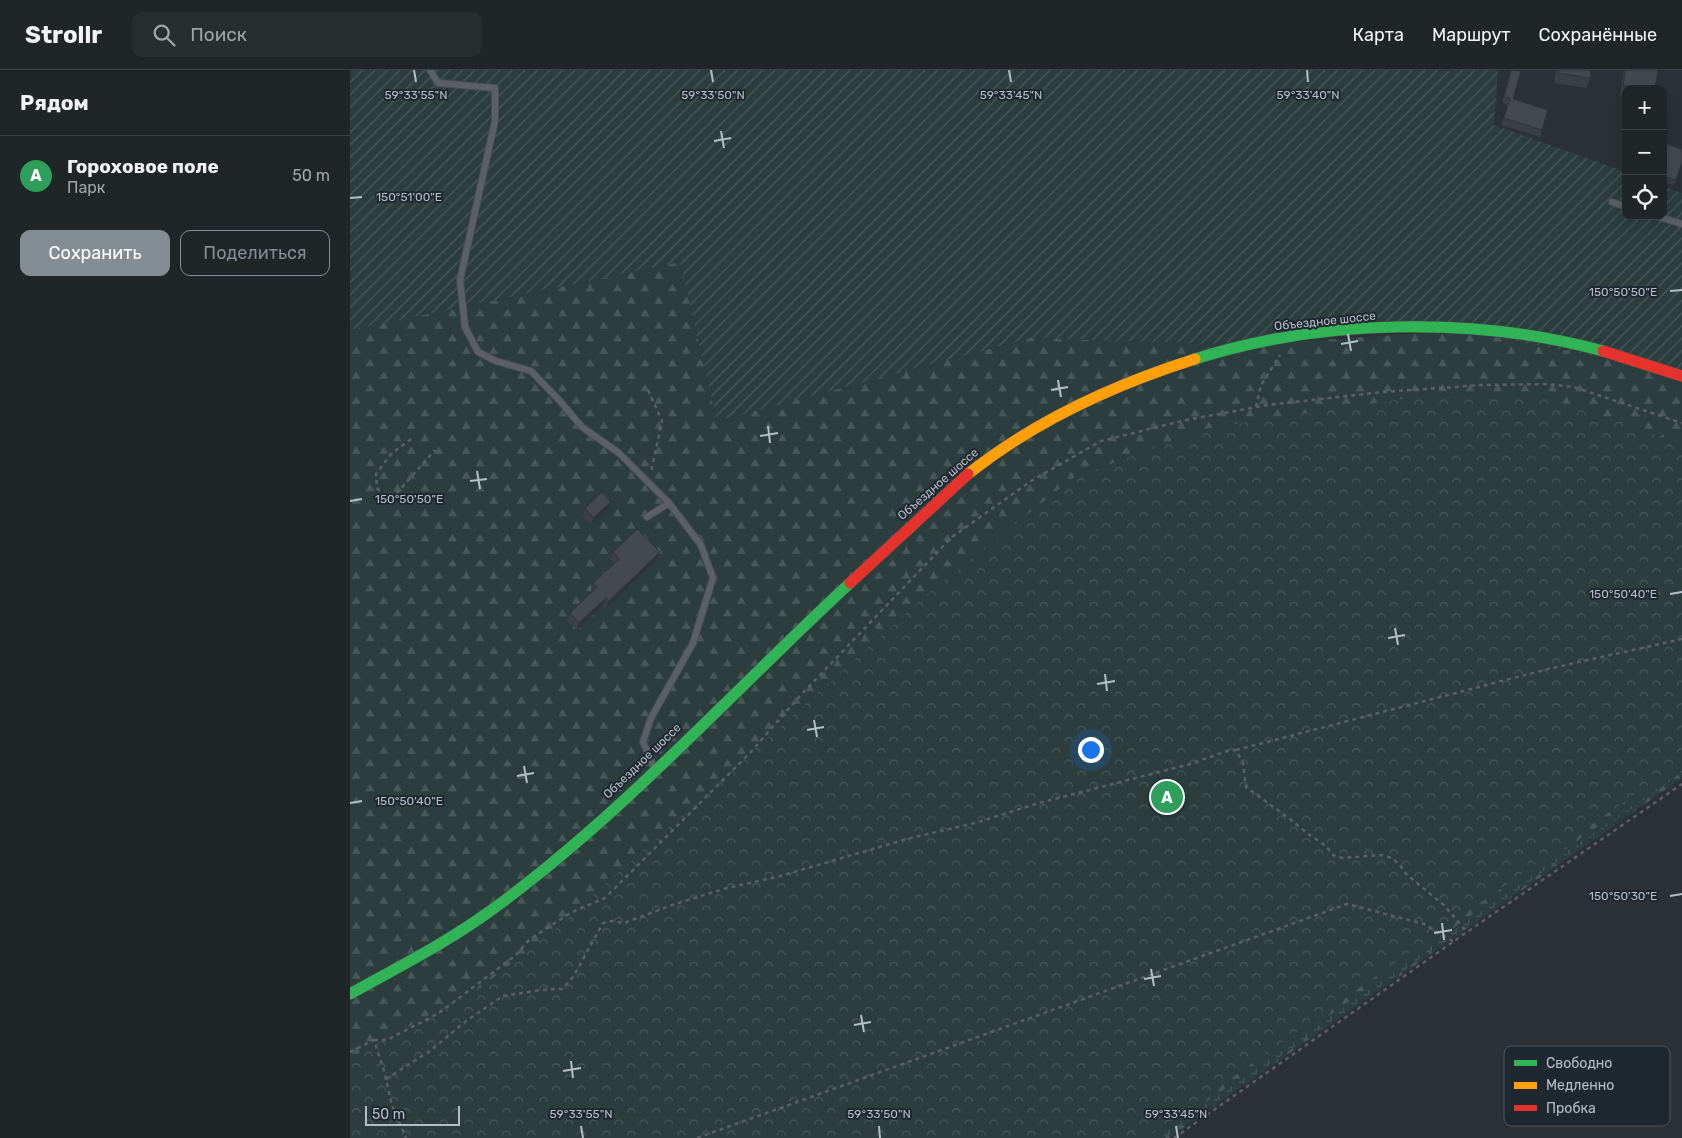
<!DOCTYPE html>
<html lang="ru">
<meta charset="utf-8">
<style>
body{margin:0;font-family:Rubik,sans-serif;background:#282d30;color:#f1f3f6}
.controls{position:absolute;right:15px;top:15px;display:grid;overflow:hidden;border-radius:10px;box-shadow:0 5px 20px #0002}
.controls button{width:45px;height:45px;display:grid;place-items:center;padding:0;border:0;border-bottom:1px solid #3d4245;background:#202528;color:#f1f3f6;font:25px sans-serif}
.scale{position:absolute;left:15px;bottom:12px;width:95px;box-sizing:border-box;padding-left:5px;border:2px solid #b5bec7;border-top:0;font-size:14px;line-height:18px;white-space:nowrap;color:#b5bec7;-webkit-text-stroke:4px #1f2830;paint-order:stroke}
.you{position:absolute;left:740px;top:679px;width:18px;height:18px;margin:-12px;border:4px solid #fff;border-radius:50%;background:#1a73e8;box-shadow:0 0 0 8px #1a73e833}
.badge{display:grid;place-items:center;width:32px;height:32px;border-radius:50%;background:#858d94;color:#fff;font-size:16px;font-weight:700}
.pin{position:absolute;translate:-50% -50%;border:2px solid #fff;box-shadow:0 1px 5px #0006}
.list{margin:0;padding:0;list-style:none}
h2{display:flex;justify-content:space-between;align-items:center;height:65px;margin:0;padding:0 20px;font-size:21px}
h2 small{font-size:16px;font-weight:400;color:#a2a5a8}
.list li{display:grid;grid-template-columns:32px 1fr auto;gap:15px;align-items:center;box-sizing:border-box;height:80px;padding:0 20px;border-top:1px solid #3d4245}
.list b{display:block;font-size:19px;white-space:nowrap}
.list p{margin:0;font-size:16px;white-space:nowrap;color:#a2a5a8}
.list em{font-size:16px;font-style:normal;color:#a2a5a8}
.actions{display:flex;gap:10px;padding:15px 20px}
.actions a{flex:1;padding:11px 0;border:1px solid #858d94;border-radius:10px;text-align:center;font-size:18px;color:#858d94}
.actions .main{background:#858d94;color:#fff}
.icon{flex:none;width:28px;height:28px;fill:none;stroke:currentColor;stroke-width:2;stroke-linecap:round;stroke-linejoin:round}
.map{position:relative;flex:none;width:1332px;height:1068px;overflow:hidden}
header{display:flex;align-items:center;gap:30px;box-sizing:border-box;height:70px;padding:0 25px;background:#202528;border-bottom:1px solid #3d4245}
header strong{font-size:24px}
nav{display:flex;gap:28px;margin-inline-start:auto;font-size:18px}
.search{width:350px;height:45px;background:#282d30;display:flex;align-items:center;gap:12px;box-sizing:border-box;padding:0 18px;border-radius:10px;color:#a2a5a8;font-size:19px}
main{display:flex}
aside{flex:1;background:#202528}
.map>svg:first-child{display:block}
</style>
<header>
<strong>Strollr</strong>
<div class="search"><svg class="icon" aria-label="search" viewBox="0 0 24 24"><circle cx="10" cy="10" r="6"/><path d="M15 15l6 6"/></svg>Поиск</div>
<nav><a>Карта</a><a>Маршрут</a><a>Сохранённые</a></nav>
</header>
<main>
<aside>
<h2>Рядом<small></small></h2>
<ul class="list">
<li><span class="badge" style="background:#2e9e5b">A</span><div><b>Гороховое поле</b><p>Парк</p></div><em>50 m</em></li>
</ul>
<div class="actions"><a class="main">Сохранить</a><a>Поделиться</a></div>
</aside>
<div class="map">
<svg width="1332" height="1068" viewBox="0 0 1332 1068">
<defs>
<pattern id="forest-firs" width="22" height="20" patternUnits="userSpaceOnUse" patternTransform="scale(1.25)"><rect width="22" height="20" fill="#2b3e3d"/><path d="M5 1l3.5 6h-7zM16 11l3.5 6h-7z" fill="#485858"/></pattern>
<pattern id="wetland-marsh" width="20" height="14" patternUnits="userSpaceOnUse" patternTransform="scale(1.25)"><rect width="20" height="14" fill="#2b3e3d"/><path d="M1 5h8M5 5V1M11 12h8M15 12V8" fill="none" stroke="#485858"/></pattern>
<pattern id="park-crowns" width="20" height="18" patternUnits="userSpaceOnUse" patternTransform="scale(1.25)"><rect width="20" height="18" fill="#2b3e3d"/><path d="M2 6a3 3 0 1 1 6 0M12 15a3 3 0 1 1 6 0" fill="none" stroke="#485858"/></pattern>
<pattern id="garden-furrows" width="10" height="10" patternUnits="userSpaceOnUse" patternTransform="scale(1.25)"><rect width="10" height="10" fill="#2b3e3d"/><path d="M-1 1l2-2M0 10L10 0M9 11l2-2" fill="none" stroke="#485858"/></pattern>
</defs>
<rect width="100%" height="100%" fill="#2b3136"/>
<!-- forest -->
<path fill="url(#forest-firs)" d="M 330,192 L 367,351 L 680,268 L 899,275 L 1132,259 L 1332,307 L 1332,708 L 819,1068 L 0,1068 L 0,260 Z"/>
<!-- wetland -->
<path fill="url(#wetland-marsh)" d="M 1332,697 L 1332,702 L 1315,715 L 1114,858 L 814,1068 L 805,1068 Z"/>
<!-- park -->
<path fill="url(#park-crowns)" d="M 1099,322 L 1191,325 L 1332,374 L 1332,691 L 796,1068 L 0,1068 L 0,988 L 132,917 L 207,858 L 580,522 L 723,408 L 859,358 Z"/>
<!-- garden -->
<path fill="url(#garden-furrows)" d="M 0,0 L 1148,0 L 1144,55 L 1276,102 L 1276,146 L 1313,146 L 1313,116 L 1332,123 L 1332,307 L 1304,297 L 1092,257 L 899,275 L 680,268 L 367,351 L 330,192 L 0,260 Z"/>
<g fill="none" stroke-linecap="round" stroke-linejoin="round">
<defs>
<g id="lane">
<path d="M 80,0 L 88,13 L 145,18 L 145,51 L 110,210 L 115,257 L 128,282 L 146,291 L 181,301 L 209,330 L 232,357 L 269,383 L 319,433"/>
<path d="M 1262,132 L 1276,137"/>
<path d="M 1306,146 L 1332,154"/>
<path d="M 297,447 L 319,433 L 351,475 L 363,508 L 343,573 L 301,648 L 293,672 L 304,698"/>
</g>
<g id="fast">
<path d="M 845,289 C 970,249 1126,246 1253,281"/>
<path d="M 0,924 C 48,897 98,872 143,839 C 273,744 382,622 500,513"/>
</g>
<path id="slow" d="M 618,404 C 686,350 763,315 845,289"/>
<g id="jam">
<path d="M 1253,281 L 1332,306"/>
<path d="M 500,513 L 618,404"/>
</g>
</defs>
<!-- lane casing -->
<use href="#lane" stroke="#494d51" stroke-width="8"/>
<!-- fast casing -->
<use href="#fast" stroke="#494d51" stroke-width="12"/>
<!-- slow casing -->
<use href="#slow" stroke="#494d51" stroke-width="12"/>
<!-- jam casing -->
<use href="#jam" stroke="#494d51" stroke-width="12"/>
<!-- path -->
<g stroke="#595f63" stroke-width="2.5" stroke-dasharray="4 4" stroke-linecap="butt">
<path d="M 298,320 L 312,351 L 301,402"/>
<path d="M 906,337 L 911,315 L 930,285"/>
<path d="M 61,369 L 41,384 L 26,404 L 27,418 L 36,427 L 46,424 L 85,380"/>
<path d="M 886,680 L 1198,599 L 1332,569"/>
<path d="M 24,970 L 37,970 L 89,943 L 166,885 L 179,870 L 220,843 L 255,828 L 399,684 L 448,628 L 602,467 L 681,411 L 751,371 L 836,350 L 917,335 L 1033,322 L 1132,315 L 1197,314 L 1224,317 L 1332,353"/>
<path d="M 0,982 L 24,970 L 34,1001 L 42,1035 L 56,1068"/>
<path d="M 36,1009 L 80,981 L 116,951 L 153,926 L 191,920 L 212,919 L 223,907 L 253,853 L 262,851 L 274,853 L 325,834 L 377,818 L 427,807 L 557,769 L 625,753 L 689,733 L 840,694 L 880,680 L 886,680 L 893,693 L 896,717 L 940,749 L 957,763 L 976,776 L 983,785 L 992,788 L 1031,785 L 1042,788 L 1050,795 L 1057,805 L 1094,835 L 1117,862"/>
<path d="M 347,1068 L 997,834 L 1074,854 L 1104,872"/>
<path d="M 824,1068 L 1117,862 L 1332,714"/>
</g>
<!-- lane -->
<use href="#lane" stroke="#5b6065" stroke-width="6"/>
<!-- fast -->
<use href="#fast" stroke="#30b455" stroke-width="11"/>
<!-- slow -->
<use href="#slow" stroke="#ff9f0a" stroke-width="11"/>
<!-- jam -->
<use href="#jam" stroke="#e5322d" stroke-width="11"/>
</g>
<!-- wall -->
<g fill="#3a3f43">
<path d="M 1161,0 L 1163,29 L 1192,60 L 1190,67 L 1151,55 L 1158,35 L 1152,33 Z"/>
<path d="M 1206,0 L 1241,0 L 1240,8 L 1236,18 L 1204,13 Z"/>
<path d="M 1274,0 L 1308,0 L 1305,19 L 1276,19 L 1276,26 L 1270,25 Z"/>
<path d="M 1313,84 L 1332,92 L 1324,115 L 1313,112 Z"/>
<path d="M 235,438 L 258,439 L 241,455 L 232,446 Z"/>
<path d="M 263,482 L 307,490 L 256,538 L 253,535 L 227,560 L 217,550 L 220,543 L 241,522 L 241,521 L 243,513 L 264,494 L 260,489 Z"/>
</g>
<!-- shaded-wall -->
<g fill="#303337">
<path d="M 1088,0 L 1101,0 L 1101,1 L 1087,2 Z"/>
<path d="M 261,432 L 258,439 L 241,455 L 243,448 Z"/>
<path d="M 310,482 L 307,490 L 256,538 L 259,531 Z"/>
<path d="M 256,528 L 253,535 L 227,560 L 229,553 Z"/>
</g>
<!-- building -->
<g fill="#44494e" stroke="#303337">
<path d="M 1161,0 L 1171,1 L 1163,29 L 1198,40 L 1192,60 L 1154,48 L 1160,28 L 1154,27 Z"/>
<path d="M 1208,0 L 1241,0 L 1240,8 L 1208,3 Z"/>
<path d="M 1276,0 L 1308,0 L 1305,19 L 1293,19 L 1273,15 Z"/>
<path d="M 1317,74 L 1332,79 L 1332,92 L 1326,110 L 1313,106 L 1313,85 Z"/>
<path d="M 252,422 L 261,432 L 243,448 L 235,438 Z"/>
<path d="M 287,459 L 310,482 L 259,531 L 256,528 L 229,553 L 220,543 L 247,517 L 243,513 L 269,489 L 263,482 Z"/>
</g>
<!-- ticks -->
<path fill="none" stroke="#b5bec7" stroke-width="2" d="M 64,0 L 66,12M 361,0 L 363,12M 659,0 L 661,12M 957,0 L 958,12M 371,61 L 374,78M 364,71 L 381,68M 0,128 L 12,127M 1320,221 L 1332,220M 998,264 L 1001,281M 991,274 L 1008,271M 708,310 L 711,327M 701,320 L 718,317M 418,356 L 420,373M 410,366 L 428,363M 127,401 L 130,419M 120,411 L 137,409M 0,431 L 12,429M 1320,524 L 1332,522M 1045,558 L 1048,575M 1038,568 L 1055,565M 755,604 L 757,621M 747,614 L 765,611M 464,650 L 467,667M 457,660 L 474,657M 174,696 L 177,713M 167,706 L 184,703M 0,733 L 12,731M 1320,826 L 1332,824M 1092,853 L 1094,870M 1084,863 L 1102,860M 801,899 L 804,916M 794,909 L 811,906M 511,945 L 514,962M 504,955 L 521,952M 221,991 L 223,1008M 213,1001 L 231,998M 231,1056 L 233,1068M 529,1056 L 530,1068M 826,1056 L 828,1068"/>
<g text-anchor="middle" stroke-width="4" stroke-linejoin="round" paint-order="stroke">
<!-- street labels -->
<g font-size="12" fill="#b5bec7" stroke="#1f2830">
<text transform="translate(975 251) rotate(-6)" y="4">Объездное шоссе</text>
<text transform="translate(588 414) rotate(-41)" y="4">Объездное шоссе</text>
<text transform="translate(292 691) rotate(-44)" y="4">Объездное шоссе</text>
</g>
</g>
<!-- legend -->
<rect x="1154" y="976" width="166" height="80" rx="8" fill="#1f2830" stroke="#4c555d" stroke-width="1"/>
<rect x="1164" y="990" width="23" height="6" fill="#30b455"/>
<rect x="1164" y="1012" width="23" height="7" fill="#ff9f0a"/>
<rect x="1164" y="1035" width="23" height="6" fill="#e5322d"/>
<g font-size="14" fill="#b5bec7">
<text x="1196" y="998">Свободно</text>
<text x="1196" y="1020">Медленно</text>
<text x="1196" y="1043">Пробка</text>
</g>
<g font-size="12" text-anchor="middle" fill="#b5bec7" stroke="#1f2830" stroke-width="4" stroke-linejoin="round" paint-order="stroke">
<text x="363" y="29">59°33'50"N</text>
<text x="66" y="29">59°33'55"N</text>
<text x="661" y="29">59°33'45"N</text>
<text x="958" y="29">59°33'40"N</text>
<text x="59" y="131">150°51'00"E</text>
<text x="1273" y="226">150°50'50"E</text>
<text x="59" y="433">150°50'50"E</text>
<text x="1273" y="528">150°50'40"E</text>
<text x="59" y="735">150°50'40"E</text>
<text x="1273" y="830">150°50'30"E</text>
<text x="231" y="1048">59°33'55"N</text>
<text x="529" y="1048">59°33'50"N</text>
<text x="826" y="1048">59°33'45"N</text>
</g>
</svg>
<div class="controls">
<button>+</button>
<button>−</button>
<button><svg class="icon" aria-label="locate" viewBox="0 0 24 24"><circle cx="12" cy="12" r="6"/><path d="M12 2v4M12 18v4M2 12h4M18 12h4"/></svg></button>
</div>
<div class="scale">50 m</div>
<div class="you"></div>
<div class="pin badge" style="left:817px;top:727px;background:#2e9e5b">A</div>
</div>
</main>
